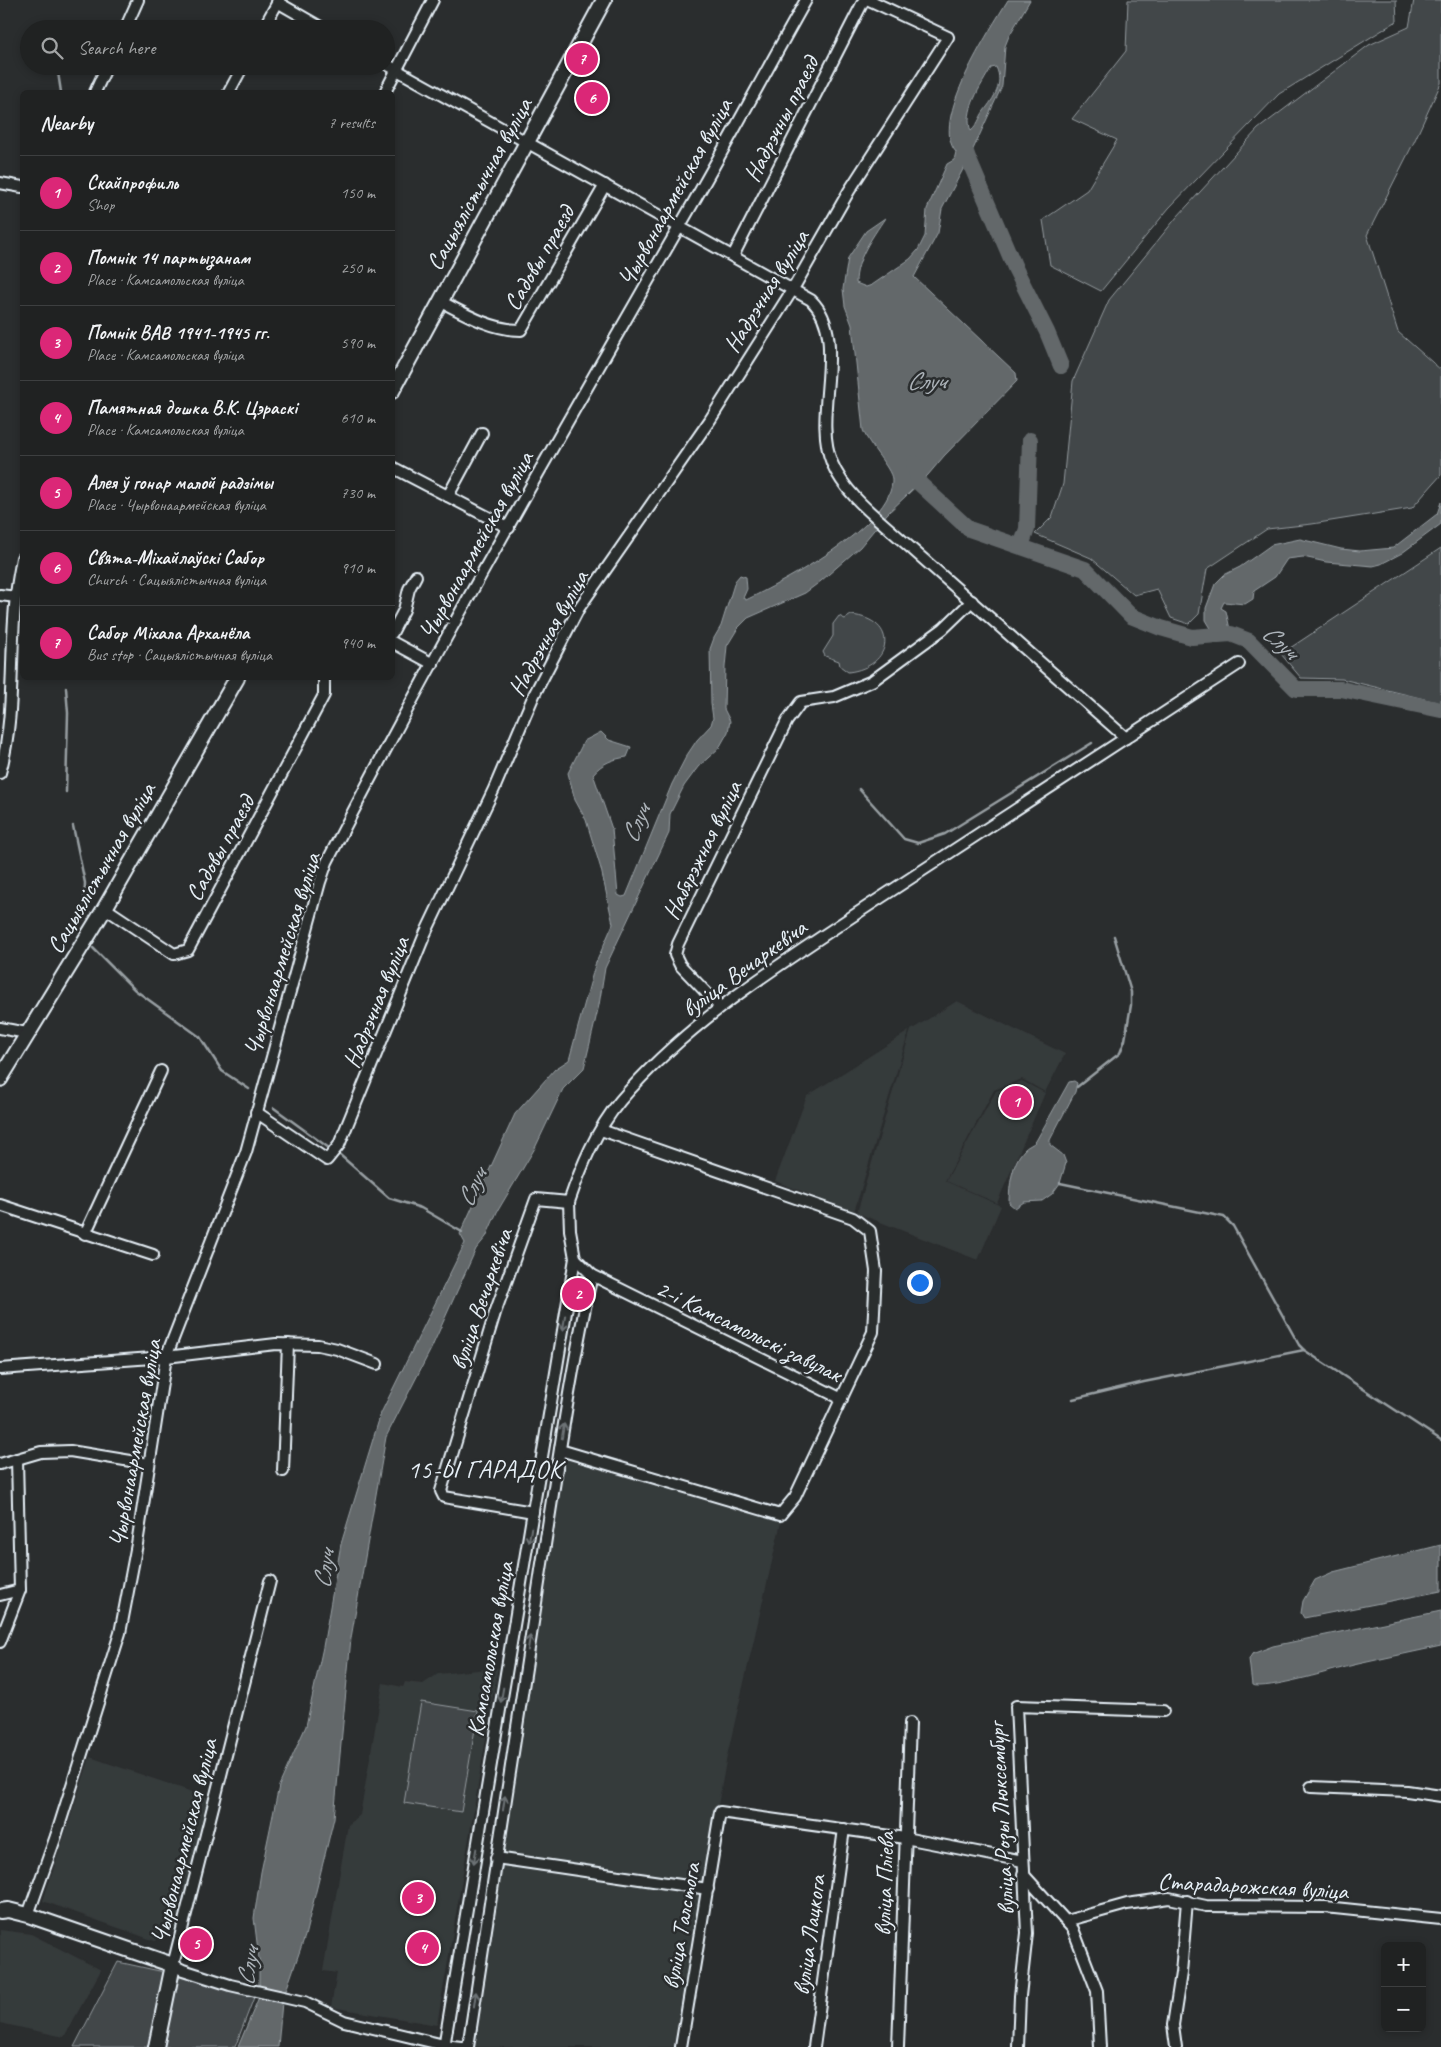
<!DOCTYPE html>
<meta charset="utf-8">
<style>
body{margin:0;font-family:Caveat,sans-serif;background:#282a2a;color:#f1f3f6}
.controls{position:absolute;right:15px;bottom:15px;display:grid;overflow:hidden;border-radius:8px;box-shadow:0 2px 8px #0003}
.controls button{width:45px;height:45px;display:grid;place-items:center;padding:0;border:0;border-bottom:1px solid #3d3f40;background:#202222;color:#f1f3f6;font:25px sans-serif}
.you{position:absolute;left:919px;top:1282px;width:18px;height:18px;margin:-12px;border:4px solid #fff;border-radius:50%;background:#1a73e8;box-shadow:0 0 0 8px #1a73e833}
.badge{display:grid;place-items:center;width:32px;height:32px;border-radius:50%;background:#db2777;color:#fff;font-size:16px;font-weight:700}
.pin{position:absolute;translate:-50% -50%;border:2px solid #fff;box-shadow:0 1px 5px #0006}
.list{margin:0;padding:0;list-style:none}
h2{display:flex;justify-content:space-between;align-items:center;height:65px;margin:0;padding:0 20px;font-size:21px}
h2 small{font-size:16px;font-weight:400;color:#a2a4a5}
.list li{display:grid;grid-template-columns:32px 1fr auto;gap:15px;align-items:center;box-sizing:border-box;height:75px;padding:0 20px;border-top:1px solid #3d3f40}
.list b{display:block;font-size:19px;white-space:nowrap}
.list p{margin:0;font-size:16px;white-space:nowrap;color:#a2a4a5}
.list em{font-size:16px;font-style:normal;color:#a2a4a5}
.icon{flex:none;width:28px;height:28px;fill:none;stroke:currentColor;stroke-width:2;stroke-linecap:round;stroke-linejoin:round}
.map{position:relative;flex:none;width:1441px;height:2047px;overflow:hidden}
.search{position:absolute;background:#202222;box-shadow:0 2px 8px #0003;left:20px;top:20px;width:375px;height:55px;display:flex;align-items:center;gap:12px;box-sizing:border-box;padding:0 18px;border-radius:28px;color:#a2a4a5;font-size:19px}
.panel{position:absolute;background:#202222;box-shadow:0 2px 8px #0003;left:20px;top:90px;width:375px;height:590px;border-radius:8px}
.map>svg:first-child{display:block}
</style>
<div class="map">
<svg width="1441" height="2047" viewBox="0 0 1441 2047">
<rect width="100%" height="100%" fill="#2a2d2e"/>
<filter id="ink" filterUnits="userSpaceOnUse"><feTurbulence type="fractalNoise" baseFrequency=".02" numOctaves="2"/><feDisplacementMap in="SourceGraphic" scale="10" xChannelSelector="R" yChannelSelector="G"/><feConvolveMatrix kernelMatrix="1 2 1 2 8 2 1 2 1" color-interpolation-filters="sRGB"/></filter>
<g filter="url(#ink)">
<!-- built -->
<g fill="#363a3b">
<path d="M 957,1001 L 1065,1054 L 1045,1092 L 1022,1079 L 994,1090 L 945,1181 L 1001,1206 L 978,1260 L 857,1213 L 911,1030 Z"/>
<path d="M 909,1031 L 854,1212 L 775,1181 L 807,1096 Z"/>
<path d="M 1022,1081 L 1045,1093 L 997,1203 L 946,1181 L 996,1091 Z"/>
<path d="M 564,1459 L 782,1518 L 727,1756 L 674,2047 L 474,2047 Z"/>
<path d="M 498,1668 L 437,2025 L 331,2007 L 337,1973 L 323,1971 L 348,1825 L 360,1815 L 383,1683 L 403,1687 L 405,1682 L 423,1684 L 438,1674 Z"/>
<path d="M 90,1757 L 210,1798 L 177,1929 L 155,1941 L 43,1901 Z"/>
<path d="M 0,1930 L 31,1934 L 101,1970 L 64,2037 L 0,2023 Z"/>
</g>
<!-- green -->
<g fill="#424648" stroke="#959ca0">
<path d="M 1128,0 L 1396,0 L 1397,21 L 1279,94 L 1169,208 L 1101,291 L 1050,265 L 1043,220 L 1087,190 L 1117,140 L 1072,119 L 1126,51 Z"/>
<path d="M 1414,0 L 1441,0 L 1441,83 L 1414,142 L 1367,235 L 1398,332 L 1441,370 L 1441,475 L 1412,508 L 1312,524 L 1267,529 L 1207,569 L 1199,614 L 1189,624 L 1171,618 L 1157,589 L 1134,595 L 1091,558 L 1035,534 L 1052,517 L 1063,484 L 1073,381 L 1109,300 L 1177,217 L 1258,129 L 1369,45 L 1409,27 Z"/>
<path d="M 1441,548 L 1441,703 L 1342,679 L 1301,678 L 1281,654 Z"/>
<path d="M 851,615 C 900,620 893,667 848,672 L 840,666 L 839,661 L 825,656 L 823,652 L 833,636 L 833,624 L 839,616 L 845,619 Z"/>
<path d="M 421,1702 L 478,1711 L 461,1812 L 404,1803 Z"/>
<path d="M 118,1962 L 256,1992 L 235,2047 L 74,2047 Z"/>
</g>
<!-- water -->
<g fill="#63686b" stroke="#989fa3" fill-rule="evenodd">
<path d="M 1008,0 L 1030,0 L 1009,36 L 1005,46 L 1002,86 L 970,156 L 942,209 L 938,233 L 914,277 L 1016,373 L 1017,381 L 944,456 L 928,475 L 887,514 L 860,547 L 821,581 L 805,593 L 748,618 L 738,628 L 727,646 L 725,667 L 724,709 L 730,721 L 728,732 L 719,748 L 698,767 L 684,786 L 670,814 L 669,833 L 605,968 L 599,1005 L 584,1068 L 563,1089 L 535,1148 L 497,1212 L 486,1237 L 476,1249 L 431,1349 L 386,1437 L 351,1638 L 334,1818 L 305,1936 L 282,2002 L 278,2047 L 238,2047 L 259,1997 L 259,1959 L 254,1918 L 261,1872 L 279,1786 L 306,1726 L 323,1647 L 341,1544 L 381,1413 L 465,1243 L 460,1234 L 515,1114 L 555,1069 L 569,1060 L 595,965 L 613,924 L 601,869 L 586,820 L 575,800 L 568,773 L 584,741 L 601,732 L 609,740 L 631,747 L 627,757 C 613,759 602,763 593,774 L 612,829 L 618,895 L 622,897 L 626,896 L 672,784 L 687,755 L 697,740 L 711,725 L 713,718 L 711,704 L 710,649 L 714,638 L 721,626 L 735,581 L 740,575 L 746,577 L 747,589 L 743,598 L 746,600 C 781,583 895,524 892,479 C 891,468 869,446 863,430 L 852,325 L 845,306 L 843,289 L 848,258 L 866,231 L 885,218 C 872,238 856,259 856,283 L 866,287 L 872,285 L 910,259 L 918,250 L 925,236 L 927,209 L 947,164 L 954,160 L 956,152 C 929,122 990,30 1008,0 ZM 996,67 C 1004,84 994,98 984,111 C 979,118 978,125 971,131 C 963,111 981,86 991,68 Z"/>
<path d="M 1441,502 L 1441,524 L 1402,553 L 1381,564 L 1373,566 L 1326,562 L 1303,557 L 1287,559 L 1275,577 L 1254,591 L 1253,599 L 1245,604 L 1224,602 L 1221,608 L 1226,611 L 1231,634 L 1215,635 L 1206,620 L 1206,608 L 1215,584 L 1224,575 L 1240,567 L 1271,545 L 1300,539 L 1341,549 L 1360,551 L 1393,548 L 1437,514 Z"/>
<path d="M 1074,1081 L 1077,1083 L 1075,1092 L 1050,1140 L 1050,1145 L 1063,1155 L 1066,1163 L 1060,1183 L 1052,1194 L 1042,1201 L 1024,1202 L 1015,1208 L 1009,1203 C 1009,1187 1012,1162 1024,1150 C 1027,1146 1033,1145 1036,1141 L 1069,1082 Z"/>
<path d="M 1441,1545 L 1441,1591 L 1304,1618 L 1301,1613 L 1303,1601 L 1315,1580 L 1333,1572 Z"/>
<path d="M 1441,1611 L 1441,1646 C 1413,1652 1385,1658 1358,1664 C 1339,1668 1266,1691 1252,1685 L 1249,1659 L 1252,1654 L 1273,1646 Z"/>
</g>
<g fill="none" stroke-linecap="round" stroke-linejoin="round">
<!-- stream -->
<g stroke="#989fa3" stroke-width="2.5">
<path d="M 57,66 L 61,92"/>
<path d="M 101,92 L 113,66"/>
<path d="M 66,688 L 68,713 L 66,792"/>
<path d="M 859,789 L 904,839 L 918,843 L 945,834 L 1092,743"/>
<path d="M 73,826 L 85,883 L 83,920"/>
<path d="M 93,948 L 135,990 L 200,1037 L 222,1071 L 249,1089"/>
<path d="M 1077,1087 L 1120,1053 L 1125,1040 L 1131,1005 L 1131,992 L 1114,936"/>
<path d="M 274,1108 L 329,1148"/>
<path d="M 340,1155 L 389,1198 L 421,1208 L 462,1232"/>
<path d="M 1060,1183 L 1224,1217 L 1233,1226 L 1299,1345 L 1304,1350 L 1441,1440"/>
<path d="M 1073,1399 L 1144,1382 L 1304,1350"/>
</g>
<!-- river -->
<g stroke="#63686b" stroke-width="16">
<path d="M 962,141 L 968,158 L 1016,270 L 1047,332 L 1061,366"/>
<path d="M 914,463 L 919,483 L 969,529 L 1085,569 L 1131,616 L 1161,628 L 1192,637 L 1231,634 L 1249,641 L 1296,689 L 1341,689 L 1441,710"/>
<path d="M 1021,546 L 1027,529 L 1030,440"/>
</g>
<defs>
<g id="street">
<path d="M 277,2 L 324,29"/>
<path d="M 125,29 L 138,0"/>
<path d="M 263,29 L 279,0"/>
<path d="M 386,64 L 811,300 C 850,338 811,413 832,463 C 843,489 866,509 887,527 L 1126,738"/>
<path d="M 95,92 L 107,66"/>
<path d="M 229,92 L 243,66"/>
<path d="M 385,92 L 433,0"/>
<path d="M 0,183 L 22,187"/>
<path d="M 733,256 L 864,0"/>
<path d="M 440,301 C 465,314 492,330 521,330 L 605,185"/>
<path d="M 392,467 L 509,528"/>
<path d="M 448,496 L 482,433"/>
<path d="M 0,595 L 16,597"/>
<path d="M 392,633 L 404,610 L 409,589 L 416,576"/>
<path d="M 392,642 L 433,664"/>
<path d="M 0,773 C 16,715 9,655 16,596 C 17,583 20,570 22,558"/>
<path d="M 105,908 L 174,954 L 188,950 L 324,695 L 324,678"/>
<path d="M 720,1007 L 680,965 L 675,955 L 678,944 L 787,721 L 801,702 L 834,697 L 872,681 L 943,629 L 972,601"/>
<path d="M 0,1028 L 27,1033"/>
<path d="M 256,1112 L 327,1160 L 339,1145 L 425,934 L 494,789 L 534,695 L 579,608 L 710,420 L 793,289 L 849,191 L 948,37 L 869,0"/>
<path d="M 0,1205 L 153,1255"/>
<path d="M 85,1234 L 161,1071"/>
<path d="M 575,1258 L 592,1275 L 842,1399"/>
<path d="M 0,1369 L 166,1357 L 276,1344 L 318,1345 L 337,1349 L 377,1364"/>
<path d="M 560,1450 L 780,1515 L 795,1497 L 873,1332 L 876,1271 L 870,1231 L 853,1218 L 601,1130"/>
<path d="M 0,1464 L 41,1452 L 70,1451 L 149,1464"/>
<path d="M 283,1471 L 288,1344"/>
<path d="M 533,1512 L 444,1497 L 441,1491 L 495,1313 L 536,1199 L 569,1202 C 581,1167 596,1130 620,1101 C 689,1020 781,964 868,906 C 991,825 1115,745 1239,664"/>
<path d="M 270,1581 L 173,1965 L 183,1970 L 230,1985 L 305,2002 L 344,2021 L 444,2045 L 461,2047"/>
<path d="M 0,1595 L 20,1590"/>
<path d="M 0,1642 L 20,1590 L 17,1459"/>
<path d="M 1311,1787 L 1407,1791 L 1441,1796"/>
<path d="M 496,1858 L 708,1889"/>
<path d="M 1023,1874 L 1073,1929 L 1097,1991 L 1100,2047"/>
<path d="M 28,1915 L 56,1836 L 120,1633 L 137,1544 L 166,1357 L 246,1152 L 320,882 L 327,862 C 437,647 558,438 678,229 C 722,154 763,76 806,0"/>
<path d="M 1066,1921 L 1127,1904 L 1169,1898 L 1206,1906 L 1325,1907 L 1441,1919"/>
<path d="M 444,2047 L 575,1258 L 570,1230 L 569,1202"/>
<path d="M 468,2047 C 492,1888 516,1729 541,1570 C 557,1471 570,1373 592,1275"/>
<path d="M 681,2047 L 720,1812 L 905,1838 L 1023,1861"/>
<path d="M 814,2047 L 844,1829"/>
<path d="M 898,2047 L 910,1723"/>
<path d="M 1018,2047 L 1020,1996 L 1027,1933 L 1016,1706 L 1163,1711"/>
<path d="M 1176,2047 L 1173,2025 L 1181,1973 L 1187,1901"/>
</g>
<g id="secondary">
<path d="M 392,391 L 604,0"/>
<path d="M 0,1079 L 105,908 L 237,678"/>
<path d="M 0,1911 L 8,1910 L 28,1915 L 173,1965 L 156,2047"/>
</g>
</defs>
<!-- street casing -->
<use href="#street" stroke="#e8f1f8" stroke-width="14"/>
<!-- secondary casing -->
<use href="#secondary" stroke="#e8f1f8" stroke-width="18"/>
<!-- street -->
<use href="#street" stroke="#2a2d2e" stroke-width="10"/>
<!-- secondary -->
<use href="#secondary" stroke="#2a2d2e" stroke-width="14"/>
</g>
<!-- one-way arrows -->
<defs><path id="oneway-shaft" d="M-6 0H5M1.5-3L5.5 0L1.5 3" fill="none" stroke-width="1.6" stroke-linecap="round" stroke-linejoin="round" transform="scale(1.25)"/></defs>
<g stroke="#6c7275">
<use href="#oneway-shaft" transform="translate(564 1323) rotate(99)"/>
<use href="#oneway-shaft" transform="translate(563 1431) rotate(-81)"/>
<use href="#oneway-shaft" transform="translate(530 1535) rotate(100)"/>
<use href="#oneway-shaft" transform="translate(529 1643) rotate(-81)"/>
<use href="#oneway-shaft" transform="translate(502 1695) rotate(100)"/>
<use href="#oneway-shaft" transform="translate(504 1803) rotate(-82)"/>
<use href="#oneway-shaft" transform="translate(475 1856) rotate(100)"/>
<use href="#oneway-shaft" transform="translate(475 1999) rotate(-82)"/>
</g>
</g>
<g text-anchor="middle" stroke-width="5" stroke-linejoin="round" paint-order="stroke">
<!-- street labels -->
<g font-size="24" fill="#e8f1f8" stroke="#2a2d2e">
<text transform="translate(781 119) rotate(-63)" y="8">Надрэчны праезд</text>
<text transform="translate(479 184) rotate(-61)" y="8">Сацыялістычная вуліца</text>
<text transform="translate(675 192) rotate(-61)" y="8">Чырвонаармейская вуліца</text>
<text transform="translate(539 258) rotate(-60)" y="8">Садовы праезд</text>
<text transform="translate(766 291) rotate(-58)" y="8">Надрэчная вуліца</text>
<text transform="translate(476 545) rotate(-61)" y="8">Чырвонаармейская вуліца</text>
<text transform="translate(548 633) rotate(-61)" y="8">Надрэчная вуліца</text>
<text transform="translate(220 848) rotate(-61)" y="8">Садовы праезд</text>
<text transform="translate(702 850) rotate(-64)" y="8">Набярэжная вуліца</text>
<text transform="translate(101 868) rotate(-60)" y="8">Сацыялістычная вуліца</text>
<text transform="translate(282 954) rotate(-73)" y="8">Чырвонаармейская вуліца</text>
<text transform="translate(744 968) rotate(-36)" y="8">вуліца Вечаркевіча</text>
<text transform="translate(376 1002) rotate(-68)" y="8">Надрэчная вуліца</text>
<text transform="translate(481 1299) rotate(-71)" y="8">вуліца Вечаркевіча</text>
<text transform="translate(749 1331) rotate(26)" y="8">2-і Камсамольскі завулак</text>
<text transform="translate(135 1443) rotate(-80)" y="8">Чырвонаармейская вуліца</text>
<text transform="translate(490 1649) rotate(-80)" y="8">Камсамольская вуліца</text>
<text transform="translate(1001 1819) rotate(-93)" y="8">вуліца Розы Люксембург</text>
<text transform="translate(184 1841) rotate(-76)" y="8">Чырвонаармейская вуліца</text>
<text transform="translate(884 1884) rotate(-88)" y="8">вуліца Пліева</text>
<text transform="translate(1253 1886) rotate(3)" y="8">Старадарожская вуліца</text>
<text transform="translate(681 1926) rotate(-80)" y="8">вуліца Талстога</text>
<text transform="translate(809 1935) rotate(-82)" y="8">вуліца Лацкога</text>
</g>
<!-- water labels -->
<g font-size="25" font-style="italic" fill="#acb3b9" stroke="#2a2d2e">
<text x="926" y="389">Случ</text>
<text transform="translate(1281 641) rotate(42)" y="9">Случ</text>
<text transform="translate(635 823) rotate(-67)" y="9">Случ</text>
<text transform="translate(471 1187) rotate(-64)" y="9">Случ</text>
<text transform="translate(323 1569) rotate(-82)" y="9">Случ</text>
<text transform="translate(247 1966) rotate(-80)" y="9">Случ</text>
</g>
<!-- neighbourhood labels -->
<g font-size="25" letter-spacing="1" fill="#e8f1f8" stroke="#2a2d2e">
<text x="485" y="1478">15-Ы ГАРАДОК</text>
</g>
</g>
</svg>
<div class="controls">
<button>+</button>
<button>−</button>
</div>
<div class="you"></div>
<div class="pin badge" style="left:1016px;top:1102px">1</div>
<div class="pin badge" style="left:578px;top:1294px">2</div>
<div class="pin badge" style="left:418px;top:1898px">3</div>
<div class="pin badge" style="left:423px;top:1948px">4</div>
<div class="pin badge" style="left:196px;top:1944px">5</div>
<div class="pin badge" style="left:592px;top:98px">6</div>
<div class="pin badge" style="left:582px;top:59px">7</div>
<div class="search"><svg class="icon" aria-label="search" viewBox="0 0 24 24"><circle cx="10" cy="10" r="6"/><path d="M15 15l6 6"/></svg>Search here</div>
<section class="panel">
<h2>Nearby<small>7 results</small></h2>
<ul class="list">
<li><span class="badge">1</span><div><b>Скайпрофиль</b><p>Shop</p></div><em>150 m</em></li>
<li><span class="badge">2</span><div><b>Помнік 14 партызанам</b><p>Place · Камсамольская вуліца</p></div><em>250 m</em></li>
<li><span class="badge">3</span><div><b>Помнік ВАВ 1941-1945 гг.</b><p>Place · Камсамольская вуліца</p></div><em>590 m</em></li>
<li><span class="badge">4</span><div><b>Памятная дошка В.К. Цэраскі</b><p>Place · Камсамольская вуліца</p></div><em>610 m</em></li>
<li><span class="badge">5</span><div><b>Алея ў гонар малой радзімы</b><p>Place · Чырвонаармейская вуліца</p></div><em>730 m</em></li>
<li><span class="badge">6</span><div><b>Свята-Міхайлаўскі Сабор</b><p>Church · Сацыялістычная вуліца</p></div><em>910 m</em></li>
<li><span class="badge">7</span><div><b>Сабор Міхала Арханёла</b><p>Bus stop · Сацыялістычная вуліца</p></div><em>940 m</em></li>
</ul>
</section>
</div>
